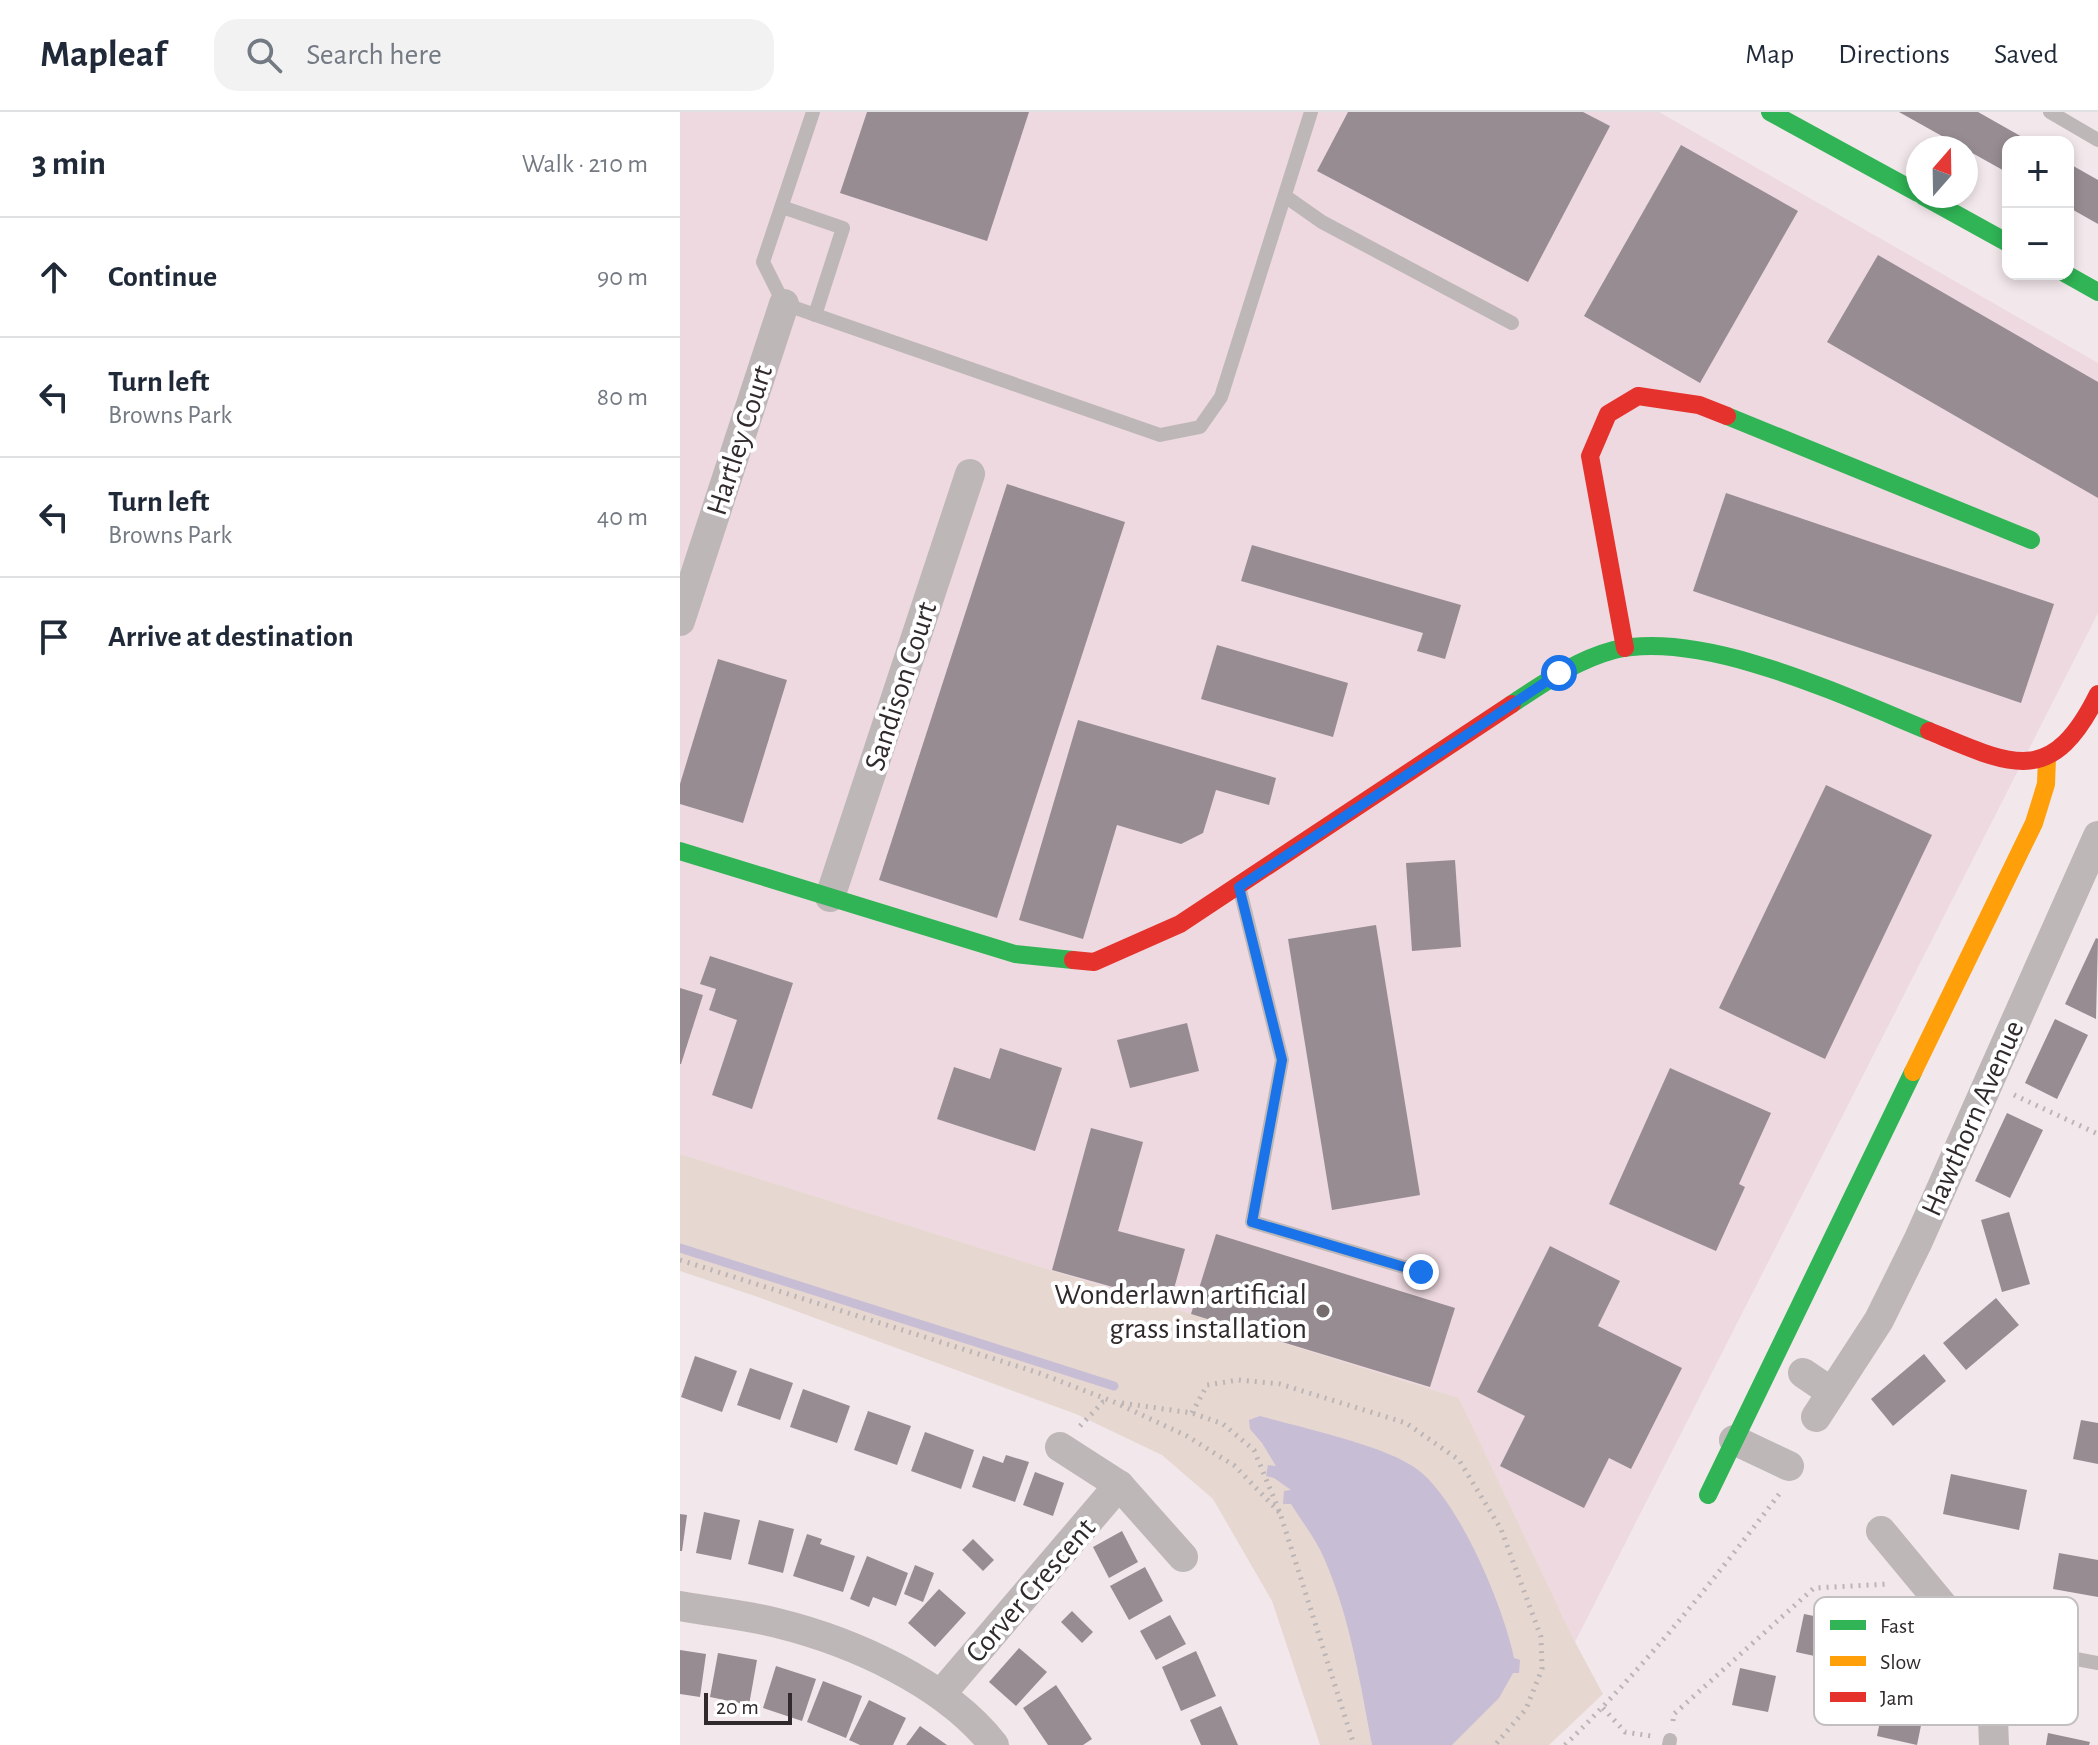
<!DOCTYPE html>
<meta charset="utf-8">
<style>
body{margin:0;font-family:"Alegreya Sans",sans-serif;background:#f2f2f3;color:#1f2937}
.controls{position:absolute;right:24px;top:24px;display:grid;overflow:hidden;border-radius:16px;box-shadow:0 4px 12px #0003}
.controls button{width:72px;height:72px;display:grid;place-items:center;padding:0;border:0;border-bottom:2px solid #e0e1e3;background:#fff;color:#1f2937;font:40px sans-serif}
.compass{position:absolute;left:1226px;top:24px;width:72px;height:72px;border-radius:50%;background:#fff;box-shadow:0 4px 12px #0003;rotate:20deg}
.scale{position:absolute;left:24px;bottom:20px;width:88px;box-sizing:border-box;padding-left:8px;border:4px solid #312a2c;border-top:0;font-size:22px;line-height:28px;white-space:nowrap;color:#312a2c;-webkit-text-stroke:6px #fff;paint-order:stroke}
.stop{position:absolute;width:24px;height:24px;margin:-18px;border:6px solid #1a73e8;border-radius:50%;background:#fff}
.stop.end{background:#1a73e8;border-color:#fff;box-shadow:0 2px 8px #0008}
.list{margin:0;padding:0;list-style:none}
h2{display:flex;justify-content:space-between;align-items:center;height:104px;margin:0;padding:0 32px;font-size:34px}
h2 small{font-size:26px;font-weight:400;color:#747a83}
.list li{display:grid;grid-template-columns:52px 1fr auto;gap:24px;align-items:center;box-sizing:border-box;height:120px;padding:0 32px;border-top:2px solid #e0e1e3}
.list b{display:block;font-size:30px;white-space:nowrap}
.list p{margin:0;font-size:26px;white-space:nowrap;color:#747a83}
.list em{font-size:26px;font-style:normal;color:#747a83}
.icon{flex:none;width:44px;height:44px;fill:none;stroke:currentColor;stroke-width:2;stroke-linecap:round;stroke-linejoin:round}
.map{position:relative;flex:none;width:1418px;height:1633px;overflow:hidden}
header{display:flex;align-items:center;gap:48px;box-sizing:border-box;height:112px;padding:0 40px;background:#fff;border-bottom:2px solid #e0e1e3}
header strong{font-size:38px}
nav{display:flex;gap:44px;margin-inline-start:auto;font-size:28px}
.search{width:560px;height:72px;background:#f2f2f3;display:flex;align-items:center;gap:20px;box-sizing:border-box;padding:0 28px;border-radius:24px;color:#747a83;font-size:30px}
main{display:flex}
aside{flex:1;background:#fff}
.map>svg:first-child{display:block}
</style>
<header>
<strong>Mapleaf</strong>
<div class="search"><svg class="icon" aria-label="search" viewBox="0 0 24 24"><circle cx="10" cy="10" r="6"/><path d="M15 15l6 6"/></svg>Search here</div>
<nav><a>Map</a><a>Directions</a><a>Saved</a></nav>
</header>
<main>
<aside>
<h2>3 min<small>Walk · 210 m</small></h2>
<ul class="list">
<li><svg class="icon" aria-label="ahead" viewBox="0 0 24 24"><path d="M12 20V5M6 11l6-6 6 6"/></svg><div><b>Continue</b></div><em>90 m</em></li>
<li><svg class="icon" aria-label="left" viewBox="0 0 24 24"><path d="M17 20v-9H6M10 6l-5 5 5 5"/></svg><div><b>Turn left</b><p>Browns Park</p></div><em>80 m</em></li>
<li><svg class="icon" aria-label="left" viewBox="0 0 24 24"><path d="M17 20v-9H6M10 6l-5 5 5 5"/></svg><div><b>Turn left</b><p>Browns Park</p></div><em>40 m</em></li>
<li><svg class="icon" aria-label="arrive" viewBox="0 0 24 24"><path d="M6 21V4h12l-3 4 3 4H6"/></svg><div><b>Arrive at destination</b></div></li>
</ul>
</aside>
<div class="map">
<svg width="1418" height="1633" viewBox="0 0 1418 1633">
<rect width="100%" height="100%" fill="#f2e7ea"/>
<!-- built -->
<path fill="#edd9df" d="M 0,0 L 979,0 L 1418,251 L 1418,501 L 895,1530 L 779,1286 L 0,1042 Z"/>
<!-- green -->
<path fill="#e7d7d1" d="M 0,1042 L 779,1286 L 895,1530 L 923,1582 L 869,1633 L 640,1633 L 592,1489 L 533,1387 L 482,1343 L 396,1302 L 75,1184 L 0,1159 Z"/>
<!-- water -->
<path fill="#c7bdd5" d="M 580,1304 C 622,1316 704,1333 737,1357 C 779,1388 824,1496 834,1546 L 840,1548 L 839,1561 L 833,1561 L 819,1586 L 772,1633 L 692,1633 C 680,1570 670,1505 644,1446 C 636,1427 622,1410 611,1392 L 603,1392 L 604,1379 L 611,1378 L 594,1366 L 586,1364 L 588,1353 L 596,1354 L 582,1331 L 570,1317 L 569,1308 Z"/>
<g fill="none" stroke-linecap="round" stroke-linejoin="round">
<!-- stream -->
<path stroke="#c7bdd5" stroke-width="9" d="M 0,1136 L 434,1274"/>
</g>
<!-- building -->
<g fill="#968c92">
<path d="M 187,0 L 349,0 L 307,129 L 160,81 Z"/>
<path d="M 668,0 L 903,0 L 930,14 L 848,170 L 637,59 Z"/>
<path d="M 1219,0 L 1298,0 L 1351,30 L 1328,30 L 1328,61 Z"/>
<path d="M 1001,33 L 1118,99 L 1020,271 L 904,204 Z"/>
<path d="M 1388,51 L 1418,68 L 1418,112 L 1388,95 Z"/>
<path d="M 1198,143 L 1418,270 L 1418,386 L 1147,230 Z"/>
<path d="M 327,372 L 445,410 L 317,806 L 199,768 Z"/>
<path d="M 1046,381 L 1374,492 L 1341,591 L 1013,479 Z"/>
<path d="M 572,433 L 781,493 L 765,547 L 737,539 L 743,521 L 561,469 Z"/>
<path d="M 537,533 L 668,571 L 653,625 L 521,587 Z"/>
<path d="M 38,547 L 107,568 L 63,711 L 0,692 L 0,672 Z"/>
<path d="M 398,608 L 596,666 L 589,693 L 536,678 L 523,721 L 501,732 L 437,713 L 403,827 L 339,808 Z"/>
<path d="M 1146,673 L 1252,723 L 1145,947 L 1039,896 Z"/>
<path d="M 775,748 L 781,835 L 732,839 L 726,751 Z"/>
<path d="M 696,813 L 740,1083 L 652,1098 L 608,827 Z"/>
<path d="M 1416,826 L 1418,827 L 1416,907 L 1385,892 Z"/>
<path d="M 30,844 L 113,871 L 72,997 L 32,983 L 57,908 L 29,898 L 36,877 L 20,872 Z"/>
<path d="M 0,876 L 23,883 L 1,952 L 0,952 Z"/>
<path d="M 1375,907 L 1408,923 L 1377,987 L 1345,971 Z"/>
<path d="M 507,911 L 519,959 L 450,976 L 437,928 Z"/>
<path d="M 320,936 L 382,956 L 355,1039 L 257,1007 L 274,955 L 310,967 Z"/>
<path d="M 990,956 L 1091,1001 L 1059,1072 L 1065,1075 L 1036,1139 L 929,1092 Z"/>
<path d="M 1327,1001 L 1363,1018 L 1330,1086 L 1295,1069 Z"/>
<path d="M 411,1016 L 463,1030 L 438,1119 L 505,1137 L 490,1191 L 372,1158 Z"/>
<path d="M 1329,1100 L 1350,1172 L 1322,1180 L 1301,1108 Z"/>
<path d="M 536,1122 L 775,1196 L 750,1275 L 511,1202 Z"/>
<path d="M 870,1134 L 940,1169 L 918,1214 L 1002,1256 L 951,1357 L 929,1346 L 904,1396 L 820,1354 L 845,1304 L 797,1280 Z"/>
<path d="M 1316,1186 L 1339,1213 L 1286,1258 L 1263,1231 Z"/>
<path d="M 1244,1242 L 1266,1269 L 1213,1314 L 1191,1287 Z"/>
<path d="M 15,1244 L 57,1259 L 42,1300 L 1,1285 Z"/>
<path d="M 70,1256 L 113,1271 L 100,1308 L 57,1293 Z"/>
<path d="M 123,1277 L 170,1294 L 157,1331 L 110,1315 Z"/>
<path d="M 188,1299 L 231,1314 L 217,1353 L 174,1338 Z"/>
<path d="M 1401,1308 L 1418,1311 L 1418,1352 L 1393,1347 Z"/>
<path d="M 245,1320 L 294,1338 L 281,1377 L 231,1359 Z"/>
<path d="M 326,1343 L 349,1350 L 335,1390 L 292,1375 L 303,1344 L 323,1351 Z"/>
<path d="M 355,1360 L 384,1371 L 373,1404 L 343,1393 Z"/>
<path d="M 1271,1362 L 1347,1378 L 1339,1418 L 1263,1402 Z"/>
<path d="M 24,1400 L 60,1408 L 51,1448 L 16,1441 Z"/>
<path d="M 0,1402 L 7,1403 L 2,1439 L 0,1439 Z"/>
<path d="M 79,1408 L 114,1417 L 103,1461 L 68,1452 Z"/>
<path d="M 442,1419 L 458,1450 L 429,1466 L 413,1435 Z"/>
<path d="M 127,1422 L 142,1427 L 140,1432 L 175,1444 L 163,1480 L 113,1464 Z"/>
<path d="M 293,1427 L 314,1448 L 303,1459 L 282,1438 Z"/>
<path d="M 1379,1441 L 1418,1448 L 1418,1485 L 1373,1477 Z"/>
<path d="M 187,1444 L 228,1461 L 216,1494 L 193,1485 L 189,1495 L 170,1487 Z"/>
<path d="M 235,1453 L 254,1461 L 243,1490 L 224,1482 Z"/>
<path d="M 465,1455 L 483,1489 L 449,1508 L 430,1474 Z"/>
<path d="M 259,1477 L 286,1501 L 255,1535 L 228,1511 Z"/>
<path d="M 392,1499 L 413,1520 L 402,1531 L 381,1510 Z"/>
<path d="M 1124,1502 L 1198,1517 L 1190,1556 L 1116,1540 Z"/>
<path d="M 490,1503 L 506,1532 L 476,1548 L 460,1519 Z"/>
<path d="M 339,1536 L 367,1560 L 336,1594 L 309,1570 Z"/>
<path d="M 0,1538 L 26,1542 L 20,1585 L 0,1582 Z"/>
<path d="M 516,1539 L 536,1584 L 501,1599 L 482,1555 Z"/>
<path d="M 38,1541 L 77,1548 L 69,1593 L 30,1585 Z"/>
<path d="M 96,1554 L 136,1567 L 122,1609 L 83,1596 Z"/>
<path d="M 1060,1556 L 1096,1564 L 1088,1600 L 1052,1593 Z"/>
<path d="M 143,1569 L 182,1584 L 166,1626 L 127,1610 Z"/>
<path d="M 376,1573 L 412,1627 L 403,1633 L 368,1633 L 343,1596 Z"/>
<path d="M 1205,1585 L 1245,1594 L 1237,1633 L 1197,1624 Z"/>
<path d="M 189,1588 L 226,1606 L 213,1633 L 180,1633 L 169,1628 Z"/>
<path d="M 541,1594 L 558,1633 L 521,1633 L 510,1608 Z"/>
<path d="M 240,1614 L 267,1633 L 226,1633 Z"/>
<path d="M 1368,1621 L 1410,1630 L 1409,1633 L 1366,1633 Z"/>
</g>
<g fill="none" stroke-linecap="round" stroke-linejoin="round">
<!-- path -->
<g stroke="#bbb5b5" stroke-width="5" stroke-dasharray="2 6" stroke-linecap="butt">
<path d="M 1334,983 L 1418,1022"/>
<path d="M 0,1148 L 359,1261 L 434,1290 L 507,1324 L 555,1354 L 600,1401"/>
<path d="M 442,1291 L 512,1301 L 543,1312 L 574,1338 L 600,1401 L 674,1633"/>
<path d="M 512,1301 L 527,1273 L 558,1268 L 600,1272 L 726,1311 L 779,1348 L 821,1417 L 861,1525 L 862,1557 L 846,1597 L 815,1633"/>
<path d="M 400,1314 L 423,1290 L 428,1290"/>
<path d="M 923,1596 L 945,1620 L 971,1624"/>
<path d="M 993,1609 L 994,1602 L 1134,1476 L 1209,1472"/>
<path d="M 885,1633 C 964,1556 1033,1469 1100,1381"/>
</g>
<!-- lane -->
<g stroke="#beb7b7" stroke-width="14">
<path d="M 133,0 L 83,150 L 104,192 L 480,323 L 520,315 L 541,285 L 631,0"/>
<path d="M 1370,0 L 1418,28"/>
<path d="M 605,84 L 642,110 L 832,211"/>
<path d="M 102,95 L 163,116 L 135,203"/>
<path d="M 560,778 L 602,948 L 572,1110 L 741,1160"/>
<path d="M 1302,1556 L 1364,1541 L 1418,1551"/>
<path d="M 989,1633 L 990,1628"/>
</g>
<!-- street -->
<g stroke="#beb7b7" stroke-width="30">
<path d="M 0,509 L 104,192"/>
<path d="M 150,785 L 290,362"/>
<path d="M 1123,1261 L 1151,1280"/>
<path d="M 1136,1305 L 1199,1208 L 1238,1129 L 1418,724"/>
<path d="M 1054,1328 L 1109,1354"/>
<path d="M 380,1335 L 439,1373 L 503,1445"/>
<path d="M 1201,1419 L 1288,1524 L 1312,1580 L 1314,1633"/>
<path d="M 0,1494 C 32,1500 66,1503 97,1511 C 174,1530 265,1571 314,1633"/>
<path d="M 261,1582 L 439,1373"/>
</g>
<!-- fast -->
<g stroke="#30b455" stroke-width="18">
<path d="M 1090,0 L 1238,81"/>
<path d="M 1243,84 L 1328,131"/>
<path d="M 1386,162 L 1418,180"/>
<path d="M 1047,304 L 1351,428"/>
<path d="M 832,592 C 864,571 896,548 934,538 C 1024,517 1166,585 1249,619"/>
<path d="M 0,739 L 335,842 L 393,848"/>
<path d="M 1028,1383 L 1233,960"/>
</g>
<!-- slow -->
<path stroke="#ff9f0a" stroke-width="18" d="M 1233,960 L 1354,711 L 1366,672 L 1367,646"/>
<!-- jam -->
<g stroke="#e5322d" stroke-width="18">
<path d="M 945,536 L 910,344 L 928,302 L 958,284 L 1019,293 L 1047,304"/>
<path d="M 1249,619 C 1331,653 1371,677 1418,582"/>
<path d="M 393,848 L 414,850 L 500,812 L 832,592"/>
</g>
</g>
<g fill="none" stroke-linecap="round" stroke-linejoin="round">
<!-- route -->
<path stroke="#1a73e8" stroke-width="10" d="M 741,1160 L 572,1110 L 602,948 L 559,775 L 879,561"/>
</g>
<!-- markers -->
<circle fill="#756c6e" stroke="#fff" stroke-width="3" cx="643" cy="1199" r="8"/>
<g text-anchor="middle" stroke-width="8" stroke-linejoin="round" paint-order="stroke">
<!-- street labels -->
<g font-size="30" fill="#312a2c" stroke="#fff">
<text transform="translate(59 328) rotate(-72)" y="10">Hartley Court</text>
<text transform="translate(220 574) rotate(-72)" y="10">Sandison Court</text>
<text transform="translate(1292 1006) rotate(-66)" y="10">Hawthorn Avenue</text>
<text transform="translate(350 1478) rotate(-49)" y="10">Corver Crescent</text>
</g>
<!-- poi labels -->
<g font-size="30" fill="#312a2c" stroke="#fff" text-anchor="end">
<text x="627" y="1192">Wonderlawn artificial<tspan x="627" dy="34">grass installation</tspan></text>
</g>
</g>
<!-- legend -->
<rect x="1134" y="1485" width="264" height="128" rx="12" fill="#fff" stroke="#c1bfc0" stroke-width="2"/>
<rect x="1150" y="1508" width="36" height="10" fill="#30b455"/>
<rect x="1150" y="1544" width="36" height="10" fill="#ff9f0a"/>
<rect x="1150" y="1580" width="36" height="10" fill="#e5322d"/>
<g font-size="22" fill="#312a2c">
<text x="1200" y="1521">Fast</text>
<text x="1200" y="1557">Slow</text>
<text x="1200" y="1593">Jam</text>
</g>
</svg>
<div class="controls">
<button>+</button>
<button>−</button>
</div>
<svg class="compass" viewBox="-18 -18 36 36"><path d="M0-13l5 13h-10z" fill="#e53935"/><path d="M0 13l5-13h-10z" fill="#747a83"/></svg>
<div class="scale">20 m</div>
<div class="stop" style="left:879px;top:561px"></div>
<div class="stop end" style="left:741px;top:1160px"></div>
</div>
</main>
